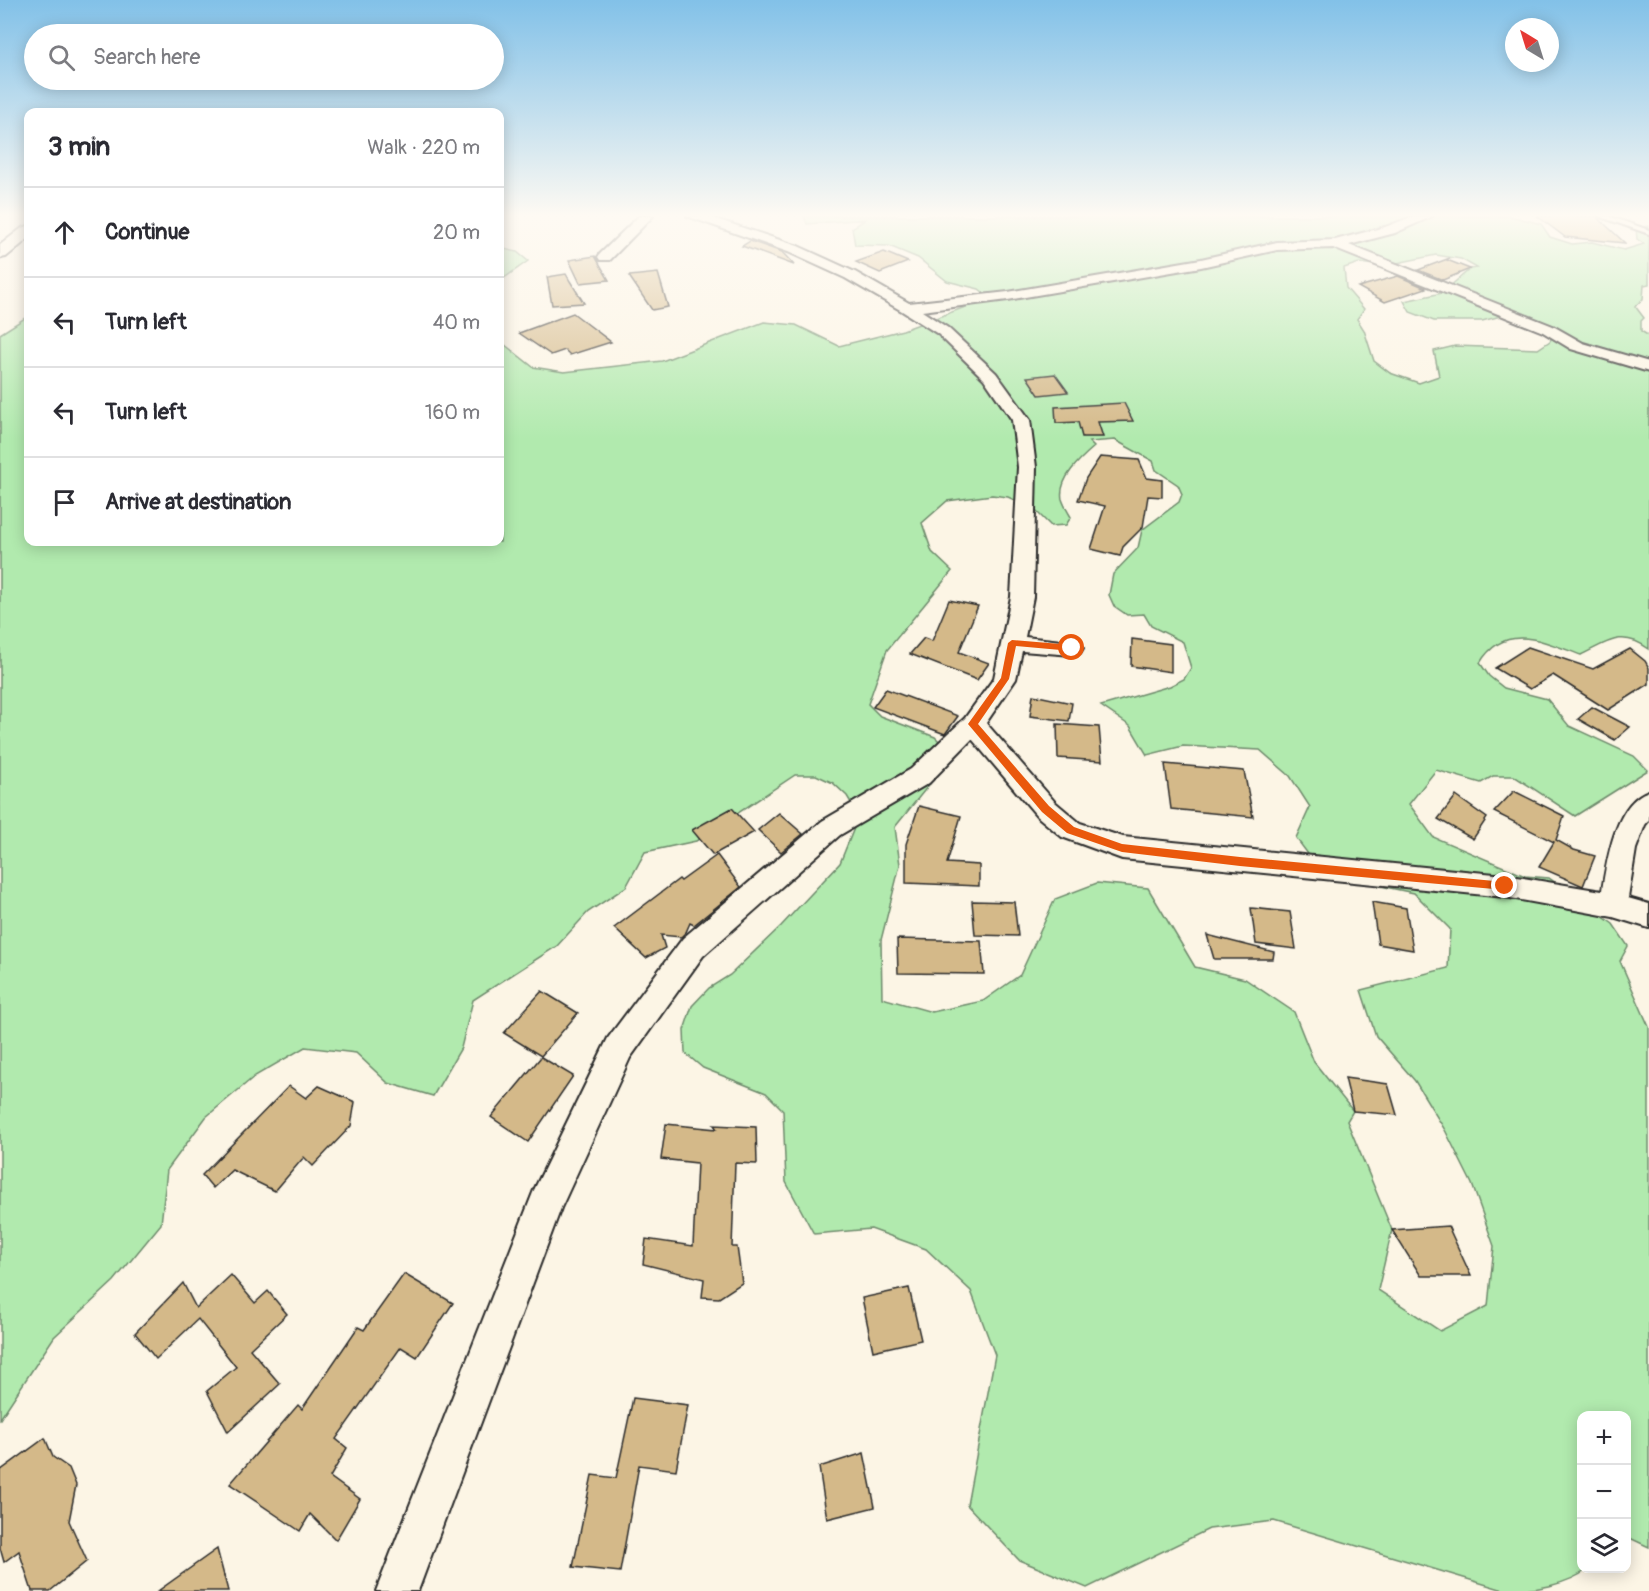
<!DOCTYPE html>
<meta charset="utf-8">
<style>
body{margin:0;font-family:Pangolin,sans-serif;background:#f7f7f7;color:#2b2b33}
.controls{position:absolute;right:18px;bottom:18px;display:grid;overflow:hidden;border-radius:12px;box-shadow:0 3px 15px #0003}
.controls button{width:54px;height:54px;display:grid;place-items:center;padding:0;border:0;border-bottom:2px solid #e1e1e2;background:#fff;color:#2b2b33;font:30px sans-serif}
.compass{position:absolute;left:1505px;top:18px;width:54px;height:54px;border-radius:50%;background:#fff;box-shadow:0 3px 15px #0003;rotate:322deg}
.stop{position:absolute;width:18px;height:18px;margin:-14px;border:4px solid #ea580c;border-radius:50%;background:#fff}
.stop.end{background:#ea580c;border-color:#fff;box-shadow:0 2px 6px #0008}
.list{margin:0;padding:0;list-style:none}
h2{display:flex;justify-content:space-between;align-items:center;height:78px;margin:0;padding:0 24px;font-size:26px}
h2 small{font-size:20px;font-weight:400;color:#7c7c81}
.list li{display:grid;grid-template-columns:39px 1fr auto;gap:18px;align-items:center;box-sizing:border-box;height:90px;padding:0 24px;border-top:2px solid #e1e1e2}
.list b{display:block;font-size:22px;white-space:nowrap}
.list em{font-size:20px;font-style:normal;color:#7c7c81}
.icon{flex:none;width:33px;height:33px;fill:none;stroke:currentColor;stroke-width:2;stroke-linecap:round;stroke-linejoin:round}
.map{position:relative;flex:none;width:1649px;height:1591px;overflow:hidden}
.search{position:absolute;background:#fff;box-shadow:0 3px 15px #0003;left:24px;top:24px;width:480px;height:66px;display:flex;align-items:center;gap:15px;box-sizing:border-box;padding:0 21px;border-radius:33px;color:#7c7c81;font-size:22px}
.panel{position:absolute;background:#fff;box-shadow:0 3px 15px #0003;left:24px;top:108px;width:480px;height:438px;border-radius:12px}
.map>svg:first-child{display:block}
</style>
<div class="map">
<svg width="1649" height="1591" viewBox="0 0 1649 1591">
<rect width="100%" height="100%" fill="#fcf5e5"/>
<filter id="ink" filterUnits="userSpaceOnUse"><feTurbulence type="fractalNoise" baseFrequency=".0167" numOctaves="2"/><feDisplacementMap in="SourceGraphic" scale="12" xChannelSelector="R" yChannelSelector="G"/><feConvolveMatrix kernelMatrix="1 2 1 2 8 2 1 2 1" color-interpolation-filters="sRGB"/></filter>
<g filter="url(#ink)">
<!-- green -->
<g fill="#b1eaae" stroke="#6e8a6c" stroke-width="1.5" fill-rule="evenodd">
<path d="M 804,216 L 1510,216 L 1541,224 L 1550,237 L 1572,244 L 1592,242 L 1624,250 L 1644,244 L 1637,239 L 1636,228 L 1649,226 L 1649,284 L 1644,285 L 1643,299 L 1635,306 L 1644,318 L 1641,321 L 1641,331 L 1649,336 L 1649,649 C 1622,629 1608,642 1581,655 C 1545,642 1505,621 1480,663 L 1489,676 L 1504,688 L 1547,699 L 1569,726 L 1634,756 L 1648,770 L 1575,816 L 1514,776 L 1493,776 L 1481,783 L 1436,770 L 1409,804 L 1433,837 L 1525,876 L 1549,878 L 1613,924 L 1628,946 L 1620,961 L 1649,1027 L 1649,1547 L 1630,1538 L 1627,1540 L 1626,1416 L 1582,1416 L 1582,1568 L 1588,1569 C 1567,1585 1533,1591 1507,1591 L 1274,1521 L 1209,1529 L 1087,1588 L 1019,1560 L 967,1505 L 995,1355 L 971,1291 L 926,1249 L 871,1229 L 814,1234 L 786,1182 L 783,1110 L 766,1093 L 703,1068 L 685,1053 L 684,1030 L 692,1006 L 709,988 L 730,975 L 781,926 L 840,863 L 854,828 L 856,811 L 847,796 L 833,783 L 816,775 L 795,775 L 696,841 L 645,852 L 626,887 L 588,912 L 557,946 L 473,1000 L 461,1048 L 433,1096 L 388,1083 L 356,1053 L 305,1047 L 255,1076 L 206,1117 L 167,1170 L 161,1224 L 114,1281 L 54,1337 L 0,1419 L 0,334 L 28,316 L 28,542 L 500,542 L 500,341 L 533,367 L 564,372 L 662,361 L 764,322 L 796,325 L 839,346 L 903,330 L 990,298 L 979,289 L 947,281 L 918,258 L 889,246 L 855,245 L 852,228 L 866,219 L 807,224 ZM 1436,255 L 1461,259 L 1477,268 L 1470,269 L 1442,293 L 1404,301 L 1410,312 L 1434,321 L 1482,321 L 1501,316 L 1528,321 L 1554,331 L 1550,341 L 1538,349 L 1455,346 L 1434,351 L 1439,376 L 1419,383 L 1390,373 L 1374,361 L 1364,330 L 1357,319 L 1364,309 L 1346,288 L 1344,268 L 1359,263 L 1382,266 ZM 1115,440 L 1153,461 L 1156,470 L 1178,485 L 1182,494 L 1179,502 L 1142,530 L 1138,548 L 1113,574 L 1109,595 L 1114,606 L 1127,615 L 1144,614 L 1151,626 L 1183,642 L 1191,668 L 1184,679 L 1170,686 L 1101,706 L 1130,726 L 1147,755 L 1183,746 L 1260,750 L 1290,776 L 1310,807 L 1296,838 L 1323,874 L 1414,893 L 1450,929 L 1448,968 L 1361,990 L 1376,1036 L 1415,1081 L 1445,1130 L 1472,1184 L 1494,1246 L 1488,1306 L 1440,1331 L 1378,1290 L 1392,1230 L 1347,1121 L 1353,1111 L 1314,1062 L 1294,1012 L 1245,979 L 1195,967 L 1148,888 L 1097,883 L 1055,899 L 1020,975 L 983,1001 L 932,1012 L 882,998 L 881,940 L 900,865 L 895,827 L 953,755 L 935,737 L 880,716 L 868,704 L 887,650 L 952,571 L 932,552 L 922,523 L 947,501 L 992,495 L 1008,497 L 1034,509 L 1051,526 L 1066,525 L 1071,517 C 1068,512 1064,505 1062,499 C 1058,479 1080,459 1094,447 L 1089,442 Z"/>
<path d="M 500,248 L 517,252 L 528,261 L 500,281 Z"/>
</g>
<!-- building -->
<g fill="#d4b989" stroke="#2b2b2b" stroke-width="1.5">
<path d="M 1537,216 L 1596,216 L 1625,243 L 1565,237 Z"/>
<path d="M 750,241 L 782,252 L 794,265 L 742,246 Z"/>
<path d="M 884,252 L 908,262 L 880,273 L 856,262 Z"/>
<path d="M 595,256 L 609,280 L 580,283 L 569,260 Z"/>
<path d="M 1450,258 L 1447,260 L 1470,269 L 1443,280 L 1418,270 Z"/>
<path d="M 658,273 L 668,307 L 652,310 L 629,276 Z"/>
<path d="M 566,274 L 570,281 L 584,303 L 552,305 L 547,277 Z"/>
<path d="M 1398,276 L 1426,288 L 1385,302 L 1358,287 Z"/>
<path d="M 573,313 L 611,342 L 570,355 L 565,350 L 551,355 L 519,333 Z"/>
<path d="M 1055,374 L 1068,392 L 1039,395 L 1027,377 Z"/>
<path d="M 1124,403 L 1133,421 L 1098,422 L 1103,437 L 1082,437 L 1078,422 L 1056,423 L 1055,407 Z"/>
<path d="M 1100,457 L 1139,460 L 1147,478 L 1162,480 L 1162,497 L 1148,496 L 1143,527 L 1123,547 L 1120,556 L 1091,549 L 1105,506 L 1078,500 L 1086,478 Z"/>
<path d="M 949,600 L 978,606 L 959,652 L 989,663 L 977,680 L 910,654 L 924,638 L 932,641 Z"/>
<path d="M 1132,639 L 1171,644 L 1171,672 L 1131,666 Z"/>
<path d="M 1528,647 L 1593,669 L 1630,649 L 1645,661 L 1649,668 L 1649,684 L 1608,710 L 1553,675 L 1530,689 L 1495,668 Z"/>
<path d="M 886,689 L 958,716 L 945,734 L 873,707 Z"/>
<path d="M 1033,695 L 1072,703 L 1069,721 L 1030,716 Z"/>
<path d="M 1592,707 L 1630,727 L 1615,740 L 1578,719 Z"/>
<path d="M 1057,724 L 1099,727 L 1102,761 L 1058,758 Z"/>
<path d="M 1165,764 L 1244,771 L 1253,817 L 1171,809 Z"/>
<path d="M 1514,791 L 1564,816 L 1556,840 L 1574,850 L 1595,856 L 1583,886 L 1539,867 L 1554,842 L 1494,812 Z"/>
<path d="M 1456,796 L 1487,818 L 1473,839 L 1438,819 Z"/>
<path d="M 919,806 L 961,816 L 947,863 L 979,865 L 979,886 L 906,883 L 906,844 Z"/>
<path d="M 732,808 L 754,832 L 713,855 L 692,830 Z"/>
<path d="M 779,813 L 803,834 L 781,852 L 758,830 Z"/>
<path d="M 717,855 L 741,887 L 694,925 L 690,923 L 686,932 L 681,937 L 661,935 L 665,948 L 646,958 L 614,928 L 679,879 L 681,881 Z"/>
<path d="M 972,901 L 1014,902 L 1018,936 L 975,935 Z"/>
<path d="M 1372,902 L 1406,908 L 1413,950 L 1378,944 Z"/>
<path d="M 1251,908 L 1290,912 L 1296,949 L 1256,944 Z"/>
<path d="M 1207,935 L 1274,952 L 1273,959 L 1214,959 Z"/>
<path d="M 897,939 L 981,941 L 984,974 L 898,973 Z"/>
<path d="M 542,991 L 578,1013 L 541,1056 L 504,1033 Z"/>
<path d="M 541,1057 L 573,1076 L 528,1142 L 491,1117 Z"/>
<path d="M 1345,1078 L 1388,1084 L 1397,1115 L 1353,1111 Z"/>
<path d="M 289,1086 L 306,1098 L 319,1086 L 355,1102 L 351,1126 L 313,1166 L 304,1157 L 275,1191 L 232,1170 L 213,1188 L 202,1175 Z"/>
<path d="M 666,1124 L 717,1129 L 714,1125 L 756,1127 L 757,1164 L 735,1163 L 732,1247 L 737,1247 L 742,1283 L 719,1298 L 702,1297 L 704,1279 L 643,1264 L 646,1239 L 693,1246 L 697,1163 L 661,1159 Z"/>
<path d="M 1448,1226 L 1471,1276 L 1421,1276 L 1392,1230 Z"/>
<path d="M 404,1274 L 453,1303 L 417,1357 L 401,1347 L 336,1439 L 347,1448 L 330,1477 L 360,1499 L 336,1540 L 310,1514 L 300,1531 L 230,1484 L 298,1405 L 302,1409 L 358,1327 L 364,1330 Z"/>
<path d="M 231,1275 L 255,1303 L 268,1291 L 287,1314 L 250,1349 L 280,1384 L 228,1432 L 207,1391 L 236,1367 L 198,1319 L 156,1359 L 135,1333 L 183,1283 L 196,1308 Z"/>
<path d="M 909,1288 L 921,1340 L 873,1351 L 862,1298 Z"/>
<path d="M 633,1398 L 688,1405 L 676,1470 L 639,1465 L 620,1572 L 573,1567 L 592,1475 L 616,1478 Z"/>
<path d="M 45,1438 L 53,1457 L 69,1468 L 76,1485 L 69,1521 L 87,1561 L 50,1591 L 32,1591 L 19,1551 L 4,1562 L 0,1548 L 0,1471 Z"/>
<path d="M 864,1453 L 875,1507 L 827,1519 L 819,1467 Z"/>
<path d="M 217,1549 L 228,1591 L 158,1591 Z"/>
</g>
<g fill="none" stroke-linecap="round" stroke-linejoin="round">
<defs>
<path id="service" d="M 1598,216 L 1608,216 L 1649,230 L 1649,234 Z"/>
<g id="minor">
<path d="M 639,216 L 653,216 L 610,260 L 600,260 L 598,257 L 600,254 Z"/>
<path d="M 687,216 L 707,216 L 798,246 L 855,272 L 909,303 L 1008,292 L 1201,259 L 1277,242 L 1335,240 L 1385,227 L 1414,216 L 1433,216 L 1395,233 L 1349,245 L 1553,326 L 1583,343 L 1649,362 L 1649,372 L 1571,349 L 1543,332 L 1333,248 L 1277,250 L 1201,267 L 1008,300 L 922,311 L 948,328 L 996,373 L 1030,420 L 1036,467 L 1033,597 L 1025,637 L 1080,643 L 1083,648 L 1080,653 L 1072,655 L 1022,651 L 1016,679 L 986,723 L 1055,802 L 1080,823 L 1123,837 L 1505,875 L 1602,891 C 1607,861 1615,802 1649,791 L 1649,820 L 1645,825 L 1636,849 L 1628,898 L 1649,904 L 1649,928 L 1613,917 L 1505,897 L 1122,859 L 1062,837 L 1037,816 L 972,739 L 929,783 L 840,835 L 703,956 L 630,1058 L 561,1208 L 418,1591 L 376,1591 L 534,1190 L 608,1038 L 683,938 L 822,821 L 911,769 L 965,718 L 994,678 L 1011,597 L 1018,467 L 1012,420 L 984,379 L 938,334 L 902,311 L 845,278 L 788,252 Z"/>
</g>
<path id="tertiary" d="M 28,226 L 28,239 L 6,257 L 0,258 L 0,245 L 22,228 Z"/>
</defs>
<!-- service casing -->
<use href="#service" stroke="#2b2b2b" stroke-width="4"/>
<!-- minor casing -->
<use href="#minor" stroke="#2b2b2b" stroke-width="4"/>
<!-- tertiary casing -->
<use href="#tertiary" stroke="#2b2b2b" stroke-width="4"/>
<!-- service -->
<use href="#service" fill="#fcf5e5" fill-rule="evenodd"/>
<!-- minor -->
<use href="#minor" fill="#fcf5e5" fill-rule="evenodd"/>
<!-- tertiary -->
<use href="#tertiary" fill="#fcf5e5" fill-rule="evenodd"/>
</g>
</g>
<!-- sky -->
<linearGradient id="sky" x2="0" y2="1"><stop stop-color="#82c1e8"/><stop offset="0.49" stop-color="#fefaf3"/><stop offset="1" stop-color="#fefaf3" stop-opacity="0"/></linearGradient>
<rect width="1649" height="439" fill="url(#sky)"/>
<!-- route -->
<path fill="#ea580c" d="M 1012,640 L 1072,645 L 1076,648 L 1072,651 L 1016,646 L 1009,679 L 978,724 L 1049,806 L 1074,827 L 1122,844 L 1240,857 L 1505,882 L 1510,886 L 1505,890 L 1240,866 L 1122,852 L 1067,833 L 1042,812 L 968,724 L 1001,678 L 1008,643 Z"/>
</svg>
<div class="controls">
<button>+</button>
<button>−</button>
<button><svg class="icon" aria-label="layers" viewBox="0 0 24 24"><path d="M12 4l9 5-9 5-9-5zM3 14l9 5 9-5"/></svg></button>
</div>
<svg class="compass" viewBox="-18 -18 36 36"><path d="M0-13l5 13h-10z" fill="#e53935"/><path d="M0 13l5-13h-10z" fill="#7c7c81"/></svg>
<div class="stop" style="left:1072px;top:648px"></div>
<div class="stop end" style="left:1505px;top:886px"></div>
<div class="search"><svg class="icon" aria-label="search" viewBox="0 0 24 24"><circle cx="10" cy="10" r="6"/><path d="M15 15l6 6"/></svg>Search here</div>
<section class="panel">
<h2>3 min<small>Walk · 220 m</small></h2>
<ul class="list">
<li><svg class="icon" aria-label="ahead" viewBox="0 0 24 24"><path d="M12 20V5M6 11l6-6 6 6"/></svg><div><b>Continue</b></div><em>20 m</em></li>
<li><svg class="icon" aria-label="left" viewBox="0 0 24 24"><path d="M17 20v-9H6M10 6l-5 5 5 5"/></svg><div><b>Turn left</b></div><em>40 m</em></li>
<li><svg class="icon" aria-label="left" viewBox="0 0 24 24"><path d="M17 20v-9H6M10 6l-5 5 5 5"/></svg><div><b>Turn left</b></div><em>160 m</em></li>
<li><svg class="icon" aria-label="arrive" viewBox="0 0 24 24"><path d="M6 21V4h12l-3 4 3 4H6"/></svg><div><b>Arrive at destination</b></div></li>
</ul>
</section>
</div>
